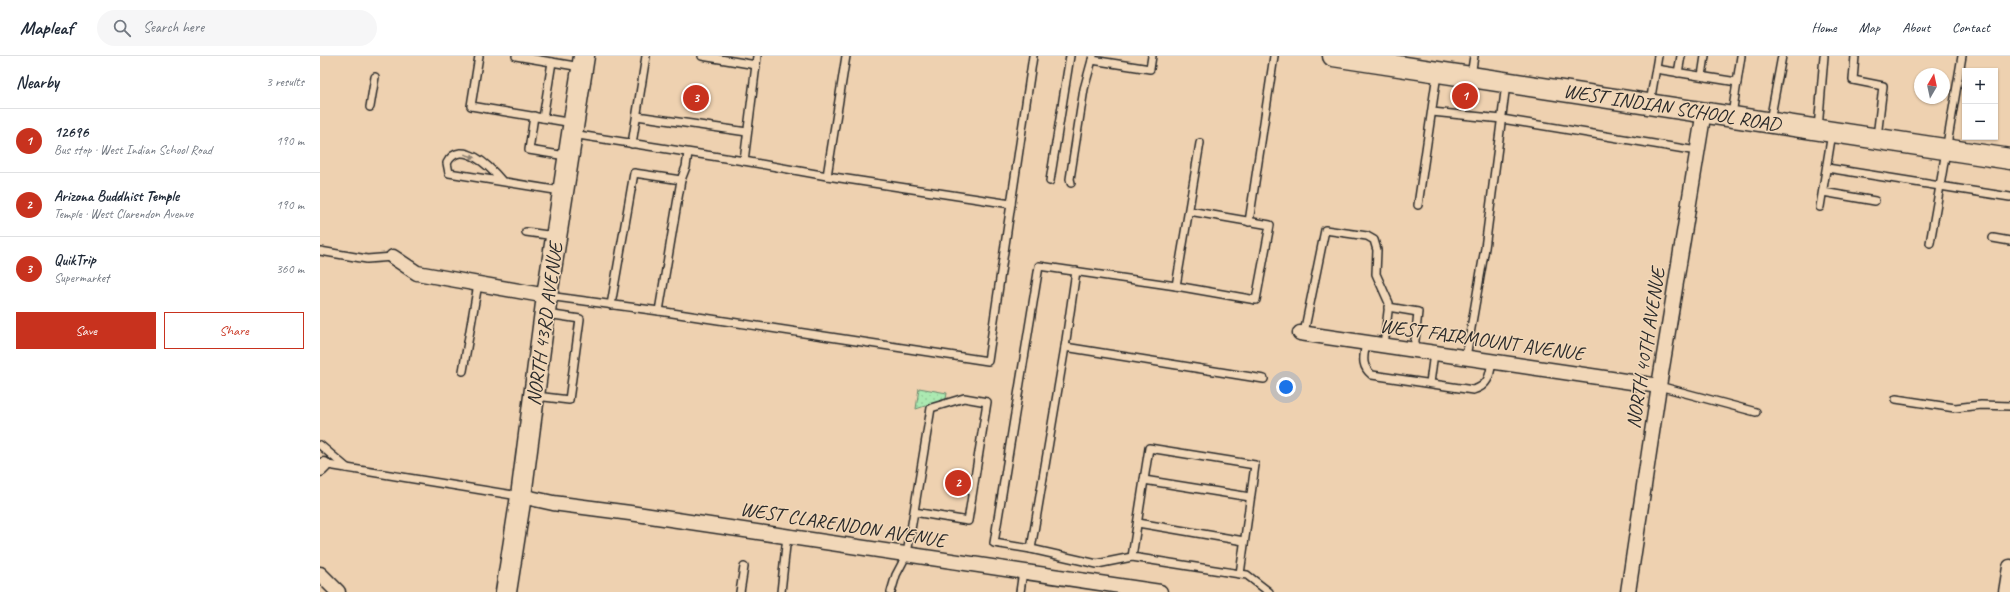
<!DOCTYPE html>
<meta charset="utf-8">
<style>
body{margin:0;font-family:Caveat,sans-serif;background:#f6f6f7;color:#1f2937}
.controls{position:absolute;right:12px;top:12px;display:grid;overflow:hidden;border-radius:0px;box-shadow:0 1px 3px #0004}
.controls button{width:36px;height:36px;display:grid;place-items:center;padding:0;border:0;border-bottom:1px solid #e0e1e3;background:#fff;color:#1f2937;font:20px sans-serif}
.compass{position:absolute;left:1594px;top:12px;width:36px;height:36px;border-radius:50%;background:#fff;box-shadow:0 1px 3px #0004;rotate:9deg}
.you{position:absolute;left:966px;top:331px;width:14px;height:14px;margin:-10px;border:3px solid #fff;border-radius:50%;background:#1a73e8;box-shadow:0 0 0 6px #1a73e833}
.badge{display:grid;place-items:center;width:26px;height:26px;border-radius:50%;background:#c8321e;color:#fff;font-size:13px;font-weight:700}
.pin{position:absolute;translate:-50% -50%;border:2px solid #fff;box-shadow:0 1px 4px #0006}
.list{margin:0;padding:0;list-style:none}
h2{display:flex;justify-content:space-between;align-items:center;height:52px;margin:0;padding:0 16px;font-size:17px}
h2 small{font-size:13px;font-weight:400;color:#747a83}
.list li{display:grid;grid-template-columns:26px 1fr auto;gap:12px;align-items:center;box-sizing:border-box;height:64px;padding:0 16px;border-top:1px solid #e0e1e3}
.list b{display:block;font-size:15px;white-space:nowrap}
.list p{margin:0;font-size:13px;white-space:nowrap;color:#747a83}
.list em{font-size:13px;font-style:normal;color:#747a83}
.actions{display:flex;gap:8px;padding:12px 16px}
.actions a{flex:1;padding:9px 0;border:1px solid #c8321e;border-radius:0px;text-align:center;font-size:14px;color:#c8321e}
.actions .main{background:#c8321e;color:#fff}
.icon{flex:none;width:22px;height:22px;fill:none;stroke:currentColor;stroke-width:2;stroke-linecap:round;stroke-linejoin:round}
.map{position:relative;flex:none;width:1690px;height:536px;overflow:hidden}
header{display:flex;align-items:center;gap:24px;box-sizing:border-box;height:56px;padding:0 20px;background:#fff;border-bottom:1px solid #e0e1e3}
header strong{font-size:19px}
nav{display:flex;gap:22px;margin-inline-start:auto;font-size:14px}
.search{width:280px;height:36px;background:#f6f6f7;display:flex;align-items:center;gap:10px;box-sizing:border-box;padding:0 14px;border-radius:22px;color:#747a83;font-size:15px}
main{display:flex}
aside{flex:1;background:#fff}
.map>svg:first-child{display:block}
</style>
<header>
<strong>Mapleaf</strong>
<div class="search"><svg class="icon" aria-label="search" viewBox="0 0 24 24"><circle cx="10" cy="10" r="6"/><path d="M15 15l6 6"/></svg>Search here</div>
<nav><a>Home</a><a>Map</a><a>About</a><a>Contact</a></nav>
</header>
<main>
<aside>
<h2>Nearby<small>3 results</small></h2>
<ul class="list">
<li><span class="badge">1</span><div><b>12696</b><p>Bus stop · West Indian School Road</p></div><em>190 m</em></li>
<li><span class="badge">2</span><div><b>Arizona Buddhist Temple</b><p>Temple · West Clarendon Avenue</p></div><em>190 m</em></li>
<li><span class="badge">3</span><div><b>QuikTrip</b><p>Supermarket</p></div><em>360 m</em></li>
</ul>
<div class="actions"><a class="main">Save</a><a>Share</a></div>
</aside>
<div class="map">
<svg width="1690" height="536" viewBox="0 0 1690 536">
<defs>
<pattern id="park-dots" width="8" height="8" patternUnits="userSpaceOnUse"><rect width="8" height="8" fill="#abe9b1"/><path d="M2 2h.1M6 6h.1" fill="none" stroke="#93c898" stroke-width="1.8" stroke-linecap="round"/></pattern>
</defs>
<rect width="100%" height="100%" fill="#eed1b0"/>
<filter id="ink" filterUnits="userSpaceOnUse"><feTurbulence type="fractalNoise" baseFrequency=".025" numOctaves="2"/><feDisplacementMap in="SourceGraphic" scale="8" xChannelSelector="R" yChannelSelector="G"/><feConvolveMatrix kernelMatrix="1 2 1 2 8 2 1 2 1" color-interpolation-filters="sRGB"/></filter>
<g filter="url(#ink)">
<!-- park -->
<path fill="url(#park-dots)" stroke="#6b8a6e" d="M 599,332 L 627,337 L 626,343 L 596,353 Z"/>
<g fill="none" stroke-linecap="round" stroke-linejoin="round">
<defs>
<g id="lane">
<path d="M 159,0 L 151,50 L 253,67"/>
<path d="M 196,0 L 261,11"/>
<path d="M 382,0 L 436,9 L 437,0"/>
<path d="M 526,0 L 507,120 L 691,148 L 713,0"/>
<path d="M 773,0 L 772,4 L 830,13 L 832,0"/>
<path d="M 1535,0 L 1533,24 L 1563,30 L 1557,81"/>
<path d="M 1642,0 L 1620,130 L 1690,141"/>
<path d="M 1336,13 L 1417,26"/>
<path d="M 1358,17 L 1361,0"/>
<path d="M 1151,20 L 1154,0"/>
<path d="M 1382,20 L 1385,0"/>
<path d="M 1330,47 L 1338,0"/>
<path d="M 50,51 L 55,21"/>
<path d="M 1112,56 L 1182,63 L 1377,95"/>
<path d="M 1412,59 L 1421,0"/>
<path d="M 214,60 L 209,94 L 246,100"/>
<path d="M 317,60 L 427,76"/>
<path d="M 223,62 L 232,6"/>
<path d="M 1450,65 L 1462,0"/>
<path d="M 1498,73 L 1504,0"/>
<path d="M 252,78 L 424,105 L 436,9"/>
<path d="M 312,88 L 326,0"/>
<path d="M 424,105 L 507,120"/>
<path d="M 1507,112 L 1620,130 L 1610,187"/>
<path d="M 361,124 L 366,111 L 368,97"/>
<path d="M 182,125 C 171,112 141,81 127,107 L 129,117 L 241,135"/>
<path d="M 730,125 L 750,0"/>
<path d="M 751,127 L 750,123 L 764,33 L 772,4"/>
<path d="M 1503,136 L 1555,145"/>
<path d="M 1098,149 L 1117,18"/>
<path d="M 1500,151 L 1512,77"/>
<path d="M 869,155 L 950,169 L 936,244 L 856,230 L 880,87"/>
<path d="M 929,166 L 954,0"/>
<path d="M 206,176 L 235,180"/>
<path d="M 1673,182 L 1690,185"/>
<path d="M 0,195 L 47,203 L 73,201"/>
<path d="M 856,230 L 719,210 L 674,487 L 711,493 L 745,291 L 944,323"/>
<path d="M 228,240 L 339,255 L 668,305 L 691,148"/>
<path d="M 291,249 L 314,117 L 361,124 L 339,255"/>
<path d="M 1068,251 L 1098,256 L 1094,294"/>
<path d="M 984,277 L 1005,174 L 1047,180 L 1054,184 L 1057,194 L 1056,218 L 1069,247 L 1064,289"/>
<path d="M 1046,286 C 1044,300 1040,309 1052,319 L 1153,334 C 1168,330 1170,320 1172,305"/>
<path d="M 745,291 L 756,215"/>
<path d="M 1146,301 L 1165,192 L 1186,28"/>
<path d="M 143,315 L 158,228"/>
<path d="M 1110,327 L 1114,297"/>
<path d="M 1339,330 L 1436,356"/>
<path d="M 216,340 L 249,344 L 260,263 L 227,258"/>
<path d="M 1576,343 L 1635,352 L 1661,349 L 1690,350"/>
<path d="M 0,389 L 27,412"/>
<path d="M 2,408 L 199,440"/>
<path d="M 824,424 L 930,441"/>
<path d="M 818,467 L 924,485"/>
<path d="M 711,493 L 777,508 L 812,501"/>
<path d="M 920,518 L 935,409 L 829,392 L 812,501 L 920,518 L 927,519 L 949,536"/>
<path d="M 420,536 L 424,511"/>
<path d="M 461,536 L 467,480"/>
<path d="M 571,536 L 576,519 L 587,498 L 611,352 L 644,342 L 667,346 L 648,465 L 594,456"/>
<path d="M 700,536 L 703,515"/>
</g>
<g id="street">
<path d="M 73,201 L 97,217 L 227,240"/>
<path d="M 980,277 L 1339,330"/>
<path d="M 0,413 L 4,409"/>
<path d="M 201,440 L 233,447 L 310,457 L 840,536"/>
<path d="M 0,518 L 18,536"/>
<path d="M 1308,536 L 1339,330 L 1384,55"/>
<path d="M 1686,536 L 1690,511"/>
</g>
<g id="secondary">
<path d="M 1013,0 L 1690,103"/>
<path d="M 186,536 L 201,440 L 227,240 L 264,0"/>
</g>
</defs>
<!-- lane casing -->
<use href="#lane" stroke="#2b2b2b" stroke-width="10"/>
<!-- street casing -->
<use href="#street" stroke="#2b2b2b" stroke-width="17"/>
<!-- secondary casing -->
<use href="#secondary" stroke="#2b2b2b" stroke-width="23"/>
<!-- lane -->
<use href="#lane" stroke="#f1d7b8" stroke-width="7"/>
<!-- street -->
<use href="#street" stroke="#f1d7b8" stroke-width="14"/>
<!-- secondary -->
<use href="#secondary" stroke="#f1d7b8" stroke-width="20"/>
</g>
<!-- one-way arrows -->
<defs><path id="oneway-solid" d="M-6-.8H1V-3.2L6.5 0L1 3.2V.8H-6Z"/></defs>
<use fill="#8e8172" href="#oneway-solid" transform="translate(150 100) rotate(17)"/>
</g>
<g text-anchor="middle" stroke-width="3" stroke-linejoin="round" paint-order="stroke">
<!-- street labels -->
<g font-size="20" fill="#2b2b2b" stroke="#f1d7b8">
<text transform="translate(1352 51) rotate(9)" y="7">WEST INDIAN SCHOOL ROAD</text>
<text transform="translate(224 268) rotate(-82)" y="7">NORTH 43RD AVENUE</text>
<text transform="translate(1162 283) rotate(8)" y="7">WEST FAIRMOUNT AVENUE</text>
<text transform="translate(1325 292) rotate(-81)" y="7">NORTH 40TH AVENUE</text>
<text transform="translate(523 468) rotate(9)" y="7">WEST CLARENDON AVENUE</text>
</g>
</g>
</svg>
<div class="controls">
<button>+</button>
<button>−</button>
</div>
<svg class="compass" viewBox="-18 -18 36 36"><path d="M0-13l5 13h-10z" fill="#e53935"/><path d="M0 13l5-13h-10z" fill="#747a83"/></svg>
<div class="you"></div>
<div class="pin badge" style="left:1145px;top:40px">1</div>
<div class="pin badge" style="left:638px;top:427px">2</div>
<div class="pin badge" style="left:376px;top:42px">3</div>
</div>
</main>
